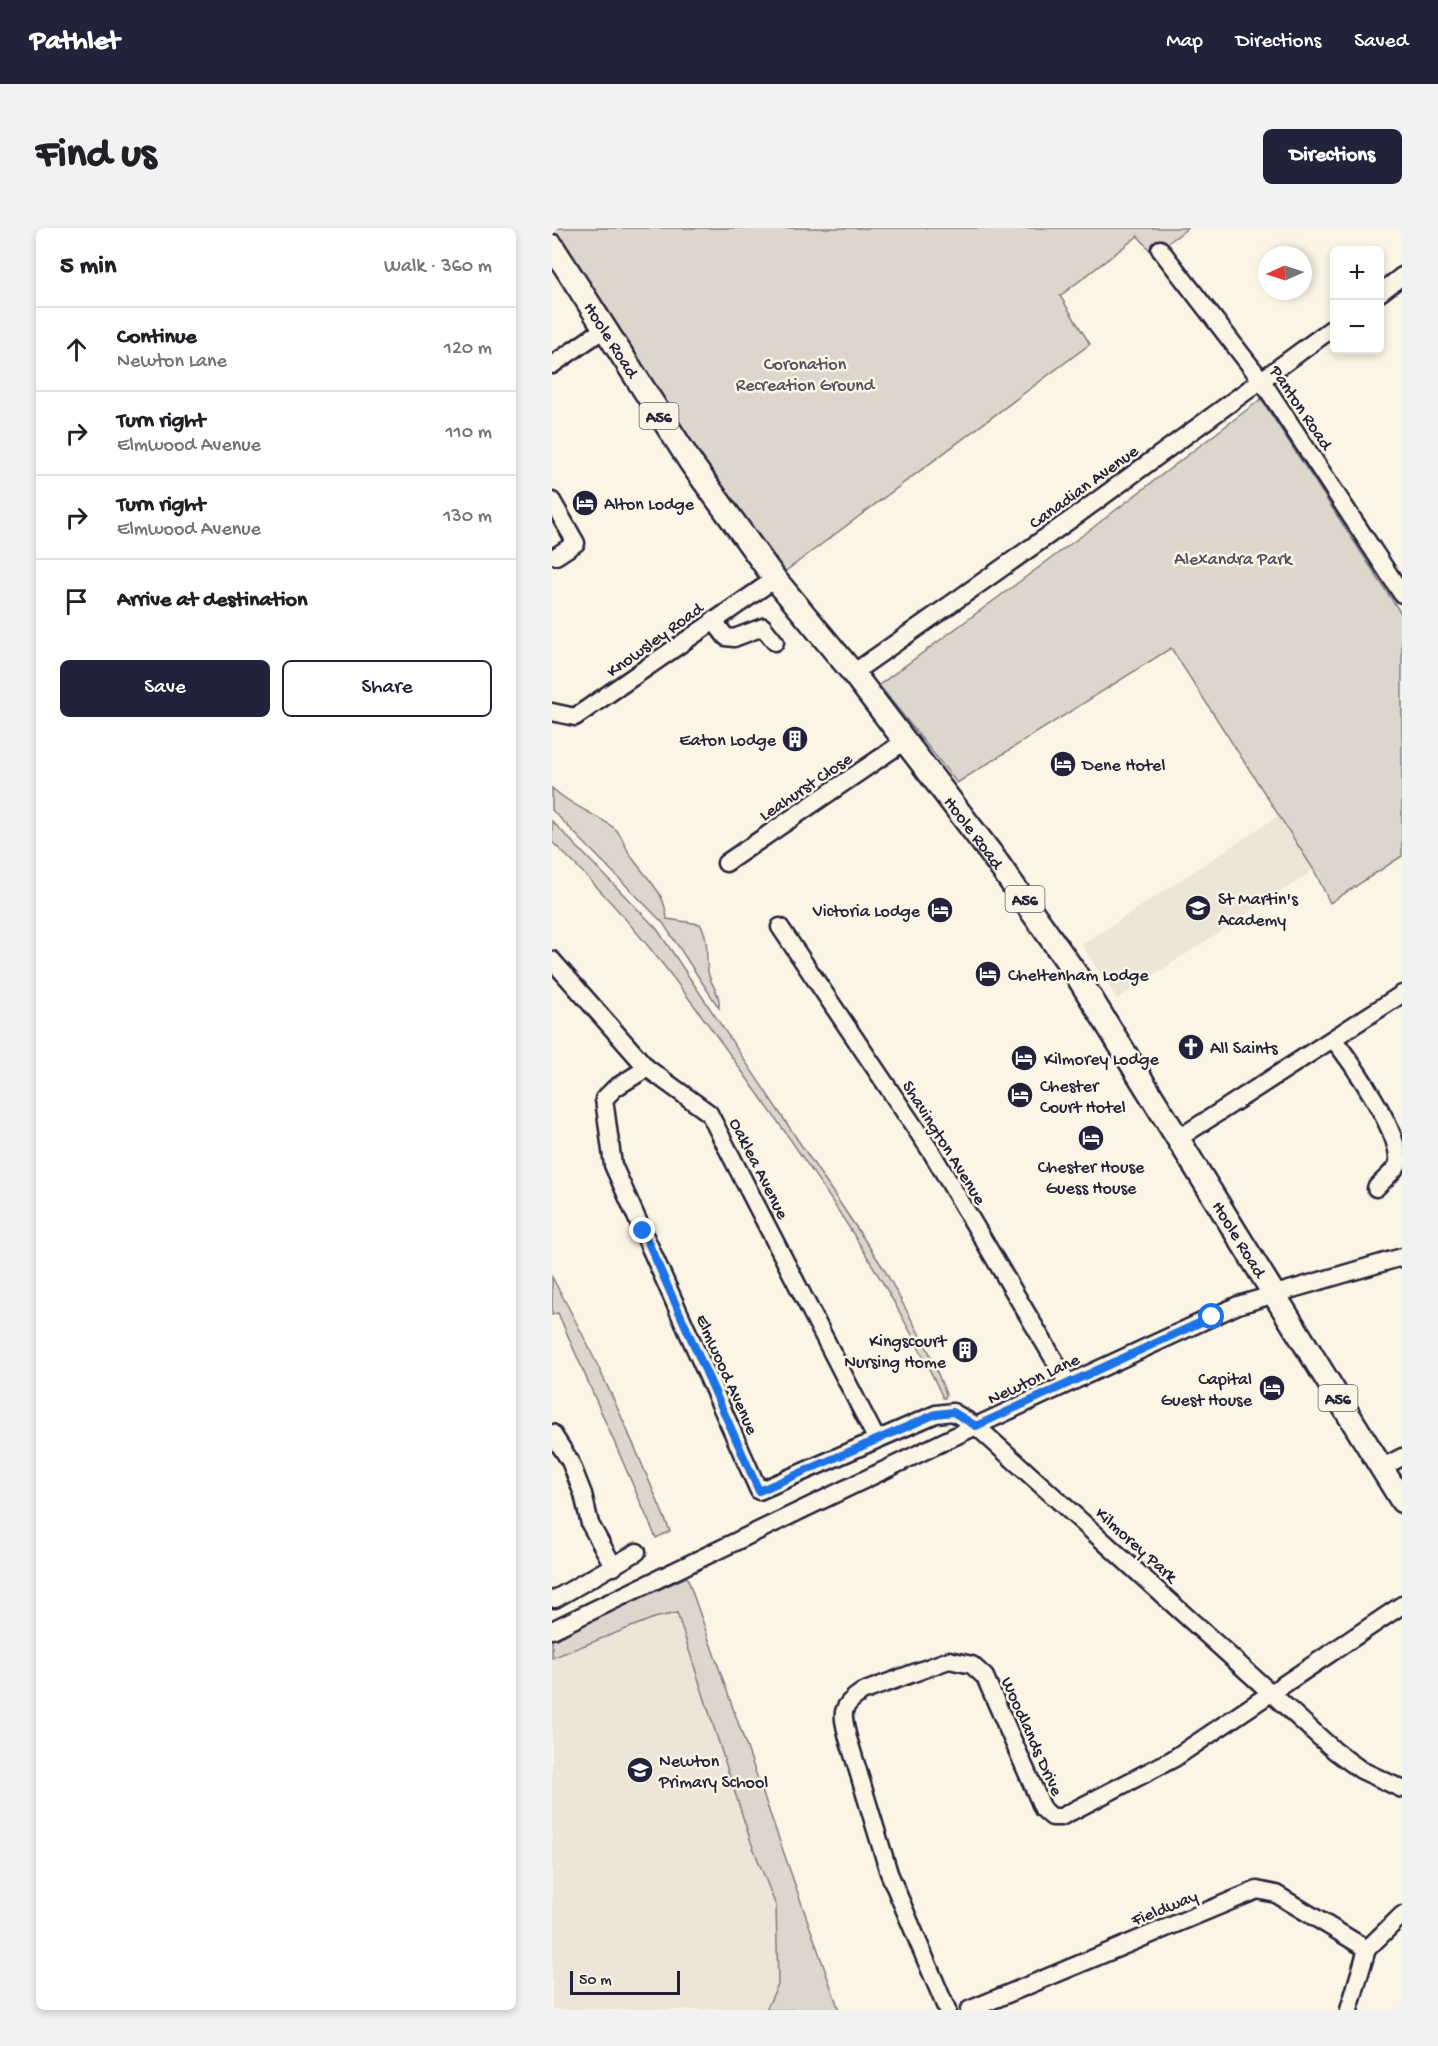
<!DOCTYPE html>
<meta charset="utf-8">
<style>
body{margin:0;font-family:"Gochi Hand",sans-serif;background:#f2f2f2;color:#202124}
.controls{position:absolute;right:18px;top:18px;display:grid;overflow:hidden;border-radius:9px;box-shadow:0 3px 9px #0003}
.controls button{width:54px;height:54px;display:grid;place-items:center;padding:0;border:0;border-bottom:2px solid #e0e0e0;background:#fff;color:#202124;font:30px sans-serif}
.compass{position:absolute;left:706px;top:18px;width:54px;height:54px;border-radius:50%;background:#fff;box-shadow:0 3px 9px #0003;rotate:267deg}
.scale{position:absolute;left:18px;bottom:15px;width:110px;box-sizing:border-box;padding-left:6px;border:3px solid #22223b;border-top:0;font-size:16px;line-height:21px;white-space:nowrap;color:#22223b;-webkit-text-stroke:4px #fcf5e5;paint-order:stroke}
.stop{position:absolute;width:18px;height:18px;margin:-14px;border:4px solid #1a73e8;border-radius:50%;background:#fff}
.stop.end{background:#1a73e8;border-color:#fff;box-shadow:0 2px 6px #0008}
.list{margin:0;padding:0;list-style:none}
h2{display:flex;justify-content:space-between;align-items:center;height:78px;margin:0;padding:0 24px;font-size:26px}
h2 small{font-size:20px;font-weight:400;color:#757577}
.list li{display:grid;grid-template-columns:39px 1fr auto;gap:18px;align-items:center;box-sizing:border-box;height:84px;padding:0 24px;border-top:2px solid #e0e0e0}
.list b{display:block;font-size:22px;white-space:nowrap}
.list p{margin:0;font-size:20px;white-space:nowrap;color:#757577}
.list em{font-size:20px;font-style:normal;color:#757577}
.actions{display:flex;gap:12px;padding:18px 24px}
.actions a{flex:1;padding:14px 0;border:2px solid #22223b;border-radius:9px;text-align:center;font-size:21px;color:#22223b}
.actions .main{background:#22223b;color:#fff}
.icon{flex:none;width:33px;height:33px;fill:none;stroke:currentColor;stroke-width:2;stroke-linecap:round;stroke-linejoin:round}
.map{position:relative;flex:none;width:850px;height:1782px;overflow:hidden;border-radius:9px}
header{display:flex;align-items:center;gap:36px;box-sizing:border-box;height:84px;padding:0 30px;background:#22223b;color:#fff}
header strong{font-size:28px}
nav{display:flex;gap:33px;margin-inline-start:auto;font-size:21px}
.intro{display:flex;align-items:center;justify-content:space-between;box-sizing:border-box;height:144px;padding:0 36px}
h1{margin:0;font-size:42px}
.button{padding:15px 27px;border-radius:9px;background:#22223b;color:#fff;font-size:21px;font-weight:700}
main{display:flex;gap:36px;padding:0 36px}
aside{flex:1;background:#fff;border-radius:9px;box-shadow:0 3px 9px #0003}
.map>svg:first-child{display:block}
</style>
<header>
<strong>Pathlet</strong>
<nav><a>Map</a><a>Directions</a><a>Saved</a></nav>
</header>
<div class="intro"><h1>Find us</h1><a class="button">Directions</a></div>
<main>
<aside>
<h2>5 min<small>Walk · 360 m</small></h2>
<ul class="list">
<li><svg class="icon" aria-label="ahead" viewBox="0 0 24 24"><path d="M12 20V5M6 11l6-6 6 6"/></svg><div><b>Continue</b><p>Newton Lane</p></div><em>120 m</em></li>
<li><svg class="icon" aria-label="right" viewBox="0 0 24 24"><path d="M7 20v-9h11M14 6l5 5-5 5"/></svg><div><b>Turn right</b><p>Elmwood Avenue</p></div><em>110 m</em></li>
<li><svg class="icon" aria-label="right" viewBox="0 0 24 24"><path d="M7 20v-9h11M14 6l5 5-5 5"/></svg><div><b>Turn right</b><p>Elmwood Avenue</p></div><em>130 m</em></li>
<li><svg class="icon" aria-label="arrive" viewBox="0 0 24 24"><path d="M6 21V4h12l-3 4 3 4H6"/></svg><div><b>Arrive at destination</b></div></li>
</ul>
<div class="actions"><a class="main">Save</a><a>Share</a></div>
</aside>
<div class="map">
<svg width="850" height="1782" viewBox="0 0 850 1782">
<rect width="100%" height="100%" fill="#fcf5e5"/>
<filter id="ink" filterUnits="userSpaceOnUse"><feTurbulence type="fractalNoise" baseFrequency=".0167" numOctaves="2"/><feDisplacementMap in="SourceGraphic" scale="12" xChannelSelector="R" yChannelSelector="G"/><feConvolveMatrix kernelMatrix="1 2 1 2 8 2 1 2 1" color-interpolation-filters="sRGB"/></filter>
<g filter="url(#ink)">
<!-- built -->
<g fill="#ece5d8">
<path d="M 726,588 L 762,642 L 565,771 L 530,717 Z"/>
<path d="M 125,1385 L 199,1614 L 224,1679 L 226,1756 L 214,1782 L 0,1782 L 0,1430 L 102,1390 Z"/>
</g>
<!-- green -->
<g fill="#dcd6cc" stroke="#7f7c84" stroke-width="1.5">
<path d="M 0,0 L 636,0 L 601,26 L 586,8 L 508,68 L 538,116 L 223,351 L 0,10 Z"/>
<path d="M 709,171 L 850,387 L 850,628 L 778,675 L 762,642 L 619,420 L 405,555 L 327,457 L 539,301 Z"/>
<path d="M 0,560 C 20,579 43,585 62,600 C 71,607 73,620 79,628 C 94,650 113,663 115,691 L 148,696 C 159,713 152,730 157,748 C 161,759 169,768 167,780 L 111,695 L 0,582 Z"/>
<path d="M 0,593 L 105,701 L 332,1041 L 377,1124 L 394,1166 L 393,1170 L 391,1170 C 340,1058 270,955 199,856 C 138,770 77,686 0,614 Z"/>
<path d="M 0,1049 C 46,1131 82,1216 118,1303 L 104,1310 L 6,1085 L 0,1087 Z"/>
<path d="M 135,1349 L 287,1782 L 214,1782 L 226,1756 L 224,1678 L 199,1614 L 125,1385 L 102,1390 L 0,1430 L 0,1410 Z"/>
</g>
<g fill="none" stroke-linecap="round" stroke-linejoin="round">
<defs>
<g id="minor">
<path d="M 608,21 L 710,153 L 850,366"/>
<path d="M 828,65 L 850,48"/>
<path d="M 0,137 L 52,101"/>
<path d="M 0,273 L 24,315 L 4,328"/>
<path d="M 161,392 L 174,409 L 182,410 L 211,399 L 223,414"/>
<path d="M 301,445 L 528,285 L 782,99"/>
<path d="M 0,484 L 23,489 L 223,351"/>
<path d="M 174,635 L 353,513"/>
<path d="M 228,699 L 380,925 L 516,1155"/>
<path d="M 0,732 L 95,840 L 157,885 L 324,1210"/>
<path d="M 781,811 C 799,833 850,906 846,936 C 842,944 830,953 824,960"/>
<path d="M 95,840 L 63,860 L 52,871 L 61,937 L 207,1263 L 384,1186 L 401,1184 L 424,1198 L 783,1523 L 809,1542 L 850,1561"/>
<path d="M 627,910 L 850,766"/>
<path d="M 0,1205 L 18,1233 L 31,1266 L 38,1296 L 62,1339"/>
<path d="M 829,1240 L 850,1229"/>
<path d="M 3,1371 L 85,1324"/>
<path d="M 0,1402 L 424,1198 L 686,1077 L 850,1029"/>
<path d="M 395,1782 L 337,1645 L 296,1510 C 290,1486 287,1479 310,1464 L 397,1432 L 420,1437 L 433,1449 L 491,1581 L 500,1589 L 509,1589 L 621,1531 L 850,1377"/>
<path d="M 417,1782 L 705,1662 L 724,1666 L 815,1721"/>
<path d="M 797,1782 L 815,1721 L 850,1687"/>
</g>
<g id="highway">
<path id="s1" d="M 0,18 L 139,235 L 223,351 L 301,445 L 440,627 L 524,746 L 850,1273"/>
</g>
</defs>
<!-- minor casing -->
<use href="#minor" stroke="#22223b" stroke-width="21"/>
<!-- highway casing -->
<use href="#highway" stroke="#22223b" stroke-width="27"/>
<!-- minor -->
<use href="#minor" stroke="#fcf5e5" stroke-width="16"/>
<!-- highway -->
<use href="#highway" stroke="#fcf5e5" stroke-width="22"/>
</g>
</g>
<g fill="none" stroke-linecap="round" stroke-linejoin="round" filter="url(#ink)">
<!-- route -->
<path stroke="#1a73e8" stroke-width="8" d="M 91,1003 L 207,1263 L 384,1186 L 401,1184 L 424,1198 L 660,1089"/>
</g>
<!-- icons -->
<defs>
<symbol id="hotel-disc" viewBox="-11 -11 22 22"><circle r="9.5" fill="#22223b" stroke="#fcf5e5"/><path d="M-6-4.5h1.5V1H6V5H4.5V3h-9V5H-6ZM-4 0a1.8 1.8 0 1 1 3.6 0ZM.5 0V-2.5h3Q6-2.5 6 0Z" fill="#fff"/></symbol>
<symbol id="building-disc" viewBox="-11 -11 22 22"><circle r="9.5" fill="#22223b" stroke="#fcf5e5"/><path d="M-4-6H4V6H1V3H-1V6H-4ZM-2.5-4.3h1.7v1.8h-1.7ZM.8-4.3h1.7v1.8H.8ZM-2.5-1h1.7V.8h-1.7ZM.8-1h1.7V.8H.8Z" fill="#fff"/></symbol>
<symbol id="school-disc" viewBox="-11 -11 22 22"><circle r="9.5" fill="#22223b" stroke="#fcf5e5"/><path d="M0-5L7-2L0 1L-7-2ZM-4 1L0 2.5L4 1V4Q0 6-4 4Z" fill="#fff"/></symbol>
<symbol id="church-disc" viewBox="-11 -11 22 22"><circle r="9.5" fill="#22223b" stroke="#fcf5e5"/><path d="M-1.2-6h2.4v3.5h3.3v2.4h-3.3V6h-2.4V-.1h-3.3v-2.4h3.3Z" fill="#fff"/></symbol>
</defs>
<g fill-rule="evenodd">
<use href="#hotel-disc" x="18" y="260" width="30" height="30"/>
<use href="#building-disc" x="228" y="496" width="30" height="30"/>
<use href="#hotel-disc" x="496" y="521" width="30" height="30"/>
<use href="#school-disc" x="631" y="665" width="30" height="30"/>
<use href="#hotel-disc" x="373" y="667" width="30" height="30"/>
<use href="#hotel-disc" x="421" y="731" width="30" height="30"/>
<use href="#church-disc" x="624" y="804" width="30" height="30"/>
<use href="#hotel-disc" x="457" y="815" width="30" height="30"/>
<use href="#hotel-disc" x="453" y="852" width="30" height="30"/>
<use href="#hotel-disc" x="524" y="895" width="30" height="30"/>
<use href="#building-disc" x="398" y="1107" width="30" height="30"/>
<use href="#hotel-disc" x="705" y="1145" width="30" height="30"/>
<use href="#school-disc" x="73" y="1527" width="30" height="30"/>
</g>
<g text-anchor="middle" stroke-width="5" stroke-linejoin="round" paint-order="stroke">
<!-- shield labels -->
<g fill="#fcf5e5" stroke="#63616e" stroke-width="1.5">
<rect x="87.5" y="175" width="39" height="26" rx="4.5"/>
<rect x="453.5" y="658" width="39" height="26" rx="4.5"/>
<rect x="766.5" y="1157" width="39" height="26" rx="4.5"/>
</g>
<g font-size="16" font-weight="bold" fill="#22223b">
<text x="107" y="194">A56</text>
<text x="473" y="677">A56</text>
<text x="786" y="1176">A56</text>
</g>
<!-- street labels -->
<g font-size="18" fill="#22223b" stroke="#fcf5e5">
<text dy="6" stroke="none"><textPath href="#s1" startOffset="111">Hoole Road</textPath></text>
<text transform="translate(750 179) rotate(56)" y="6">Panton Road</text>
<text transform="translate(531 258) rotate(-36)" y="6">Canadian Avenue</text>
<text transform="translate(102 411) rotate(-36)" y="6">Knowsley Road</text>
<text transform="translate(253 558) rotate(-34)" y="6">Leahurst Close</text>
<text dy="6" stroke="none"><textPath href="#s1" startOffset="723">Hoole Road</textPath></text>
<text transform="translate(393 914) rotate(58)" y="6">Shavington Avenue</text>
<text transform="translate(208 940) rotate(63)" y="6">Oaklea Avenue</text>
<text dy="6" stroke="none"><textPath href="#s1" startOffset="1209">Hoole Road</textPath></text>
<text transform="translate(176 1146) rotate(66)" y="6">Elmwood Avenue</text>
<text transform="translate(481 1150) rotate(-25)" y="6">Newton Lane</text>
<text transform="translate(585 1316) rotate(42)" y="6">Kilmorey Park</text>
<text transform="translate(481 1508) rotate(66)" y="6">Woodlands Drive</text>
<text transform="translate(612 1679) rotate(-22)" y="6">Fieldway</text>
</g>
<!-- park labels -->
<g font-size="18" fill="#504f5f" stroke="#fcf5e5">
<text x="253" y="141">Coronation<tspan x="253" dy="21">Recreation Ground</tspan></text>
<text x="681" y="336">Alexandra Park</text>
</g>
<!-- poi labels -->
<g font-size="18" fill="#22223b" stroke="#fcf5e5" text-anchor="start">
<text x="52" y="281">Alton Lodge</text>
<text x="224" y="517" text-anchor="end">Eaton Lodge</text>
<text x="530" y="542">Dene Hotel</text>
<text x="666" y="676">St Martin's<tspan x="666" dy="21">Academy</tspan></text>
<text x="368" y="688" text-anchor="end">Victoria Lodge</text>
<text x="456" y="752">Cheltenham Lodge</text>
<text x="658" y="825">All Saints</text>
<text x="492" y="836">Kilmorey Lodge</text>
<text x="488" y="863">Chester<tspan x="488" dy="21">Court Hotel</tspan></text>
<text x="539" y="944" text-anchor="middle">Chester House<tspan x="539" dy="21">Guess House</tspan></text>
<text x="394" y="1118" text-anchor="end">Kingscourt<tspan x="394" dy="21">Nursing Home</tspan></text>
<text x="700" y="1156" text-anchor="end">Capital<tspan x="700" dy="21">Guest House</tspan></text>
<text x="107" y="1538">Newton<tspan x="107" dy="21">Primary School</tspan></text>
</g>
</g>
</svg>
<div class="controls">
<button>+</button>
<button>−</button>
</div>
<svg class="compass" viewBox="-18 -18 36 36"><path d="M0-13l5 13h-10z" fill="#e53935"/><path d="M0 13l5-13h-10z" fill="#757577"/></svg>
<div class="scale">50 m</div>
<div class="stop" style="left:660px;top:1089px"></div>
<div class="stop end" style="left:91px;top:1003px"></div>
</div>
</main>
